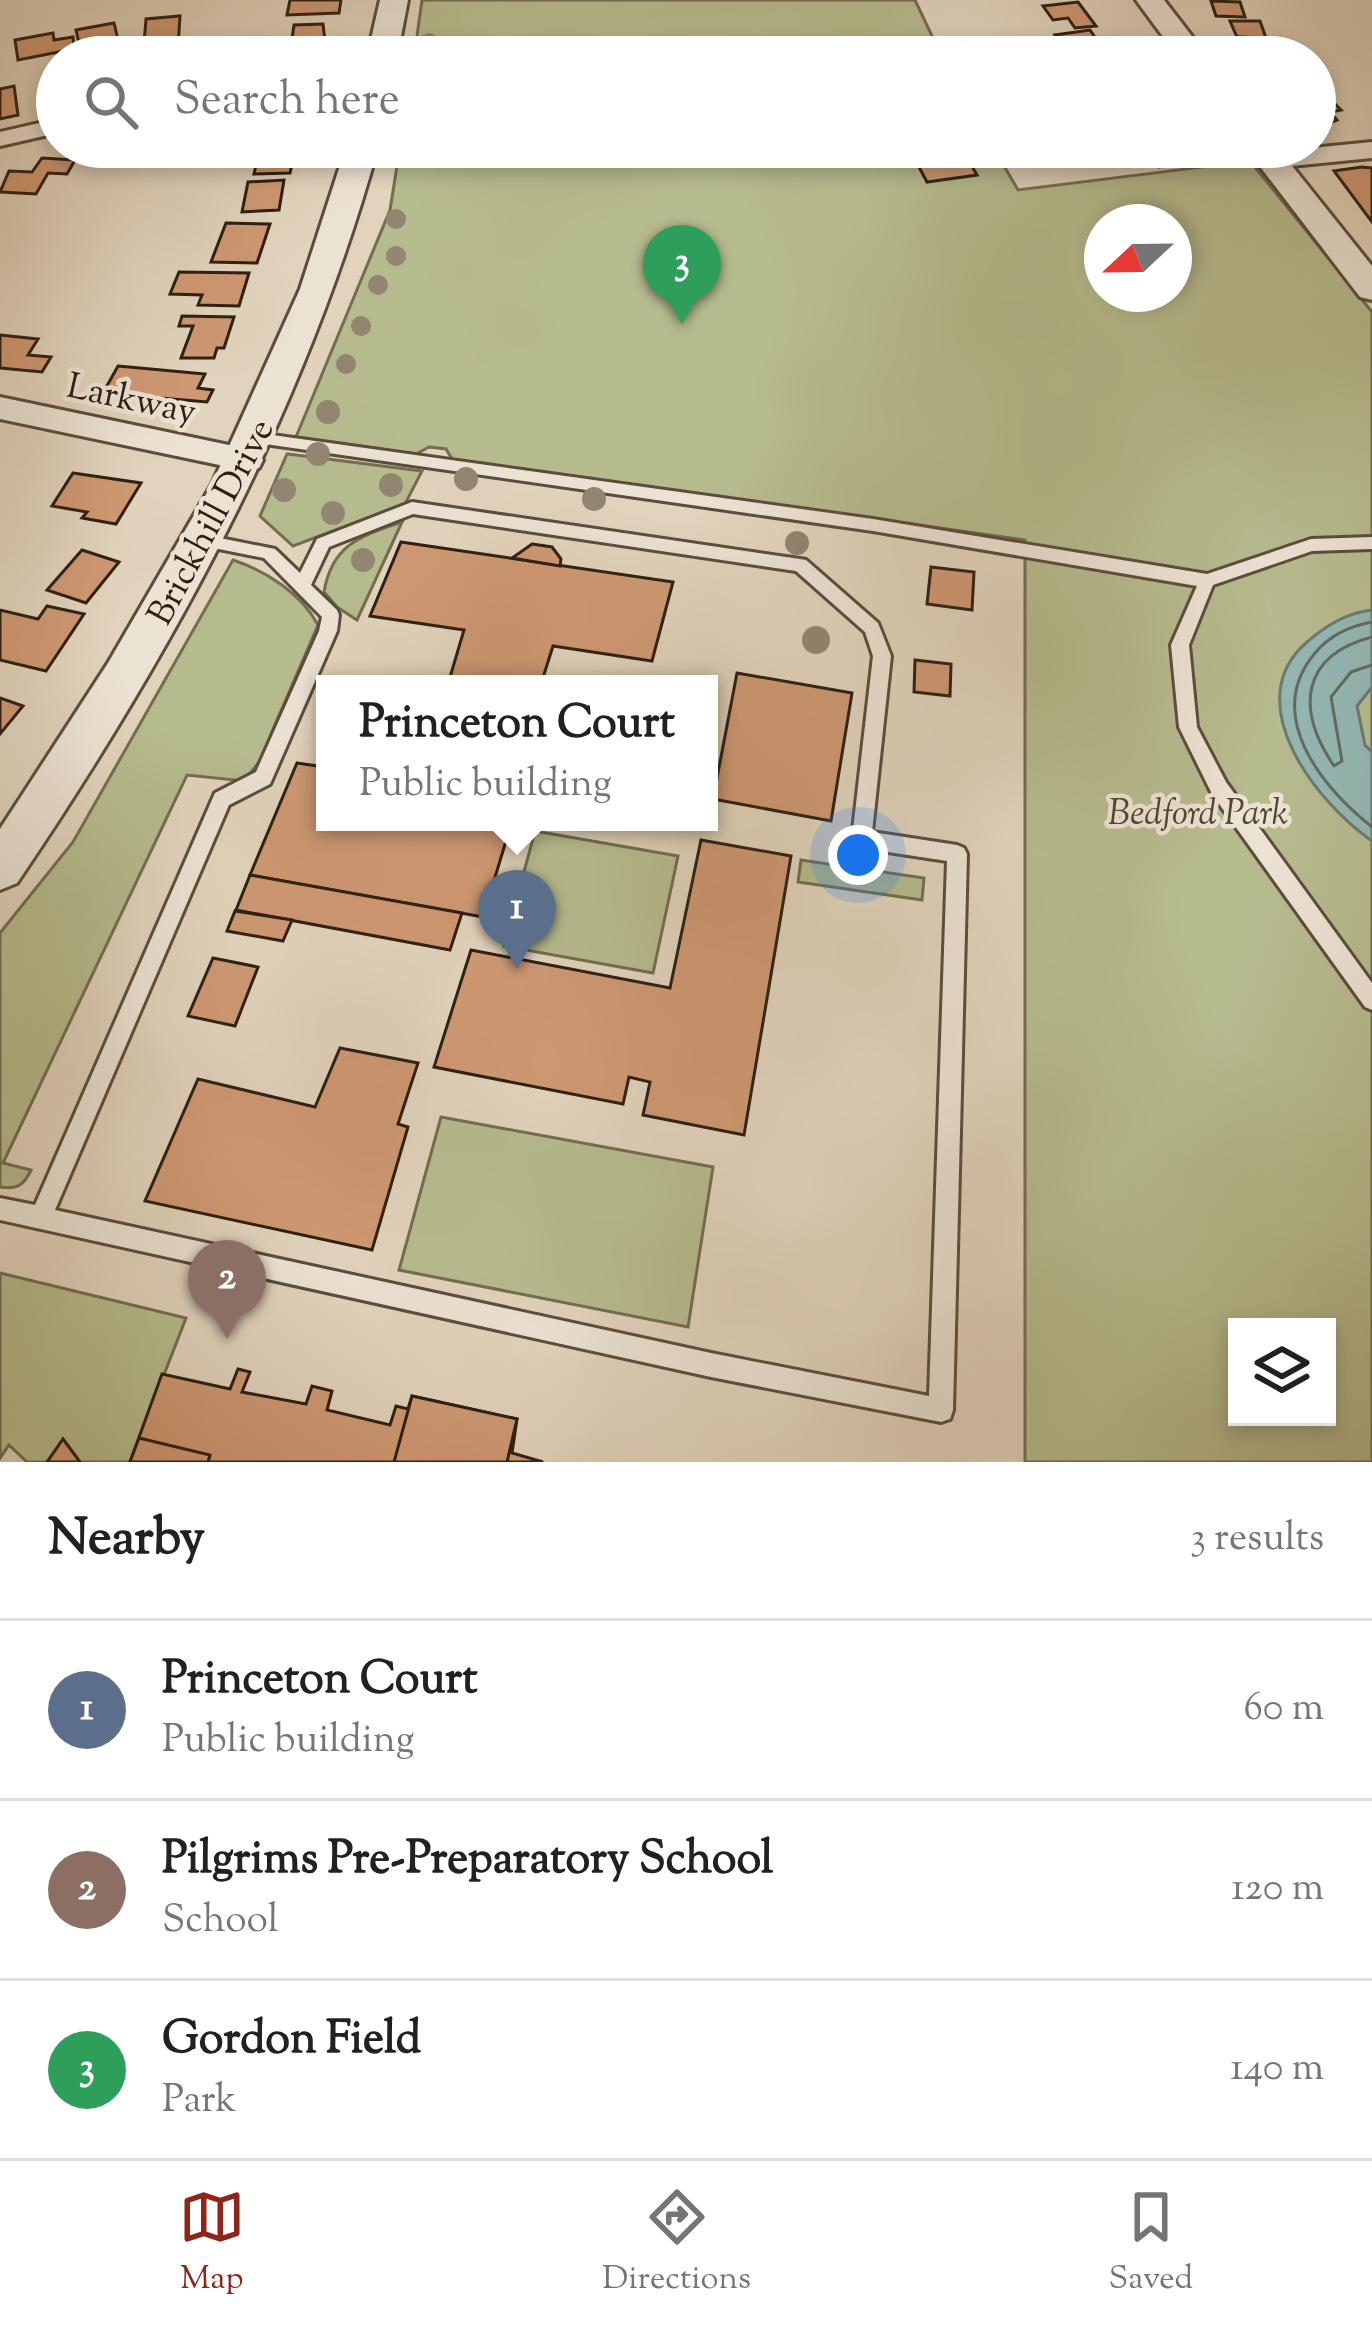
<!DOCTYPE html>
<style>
body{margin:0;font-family:"Sorts Mill Goudy",serif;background:#f6f6f6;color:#202124}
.controls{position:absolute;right:36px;bottom:36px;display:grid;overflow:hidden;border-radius:0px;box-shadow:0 6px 18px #0003}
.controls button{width:108px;height:108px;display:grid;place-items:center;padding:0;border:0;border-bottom:3px solid #e0e0e0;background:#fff;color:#202124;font:60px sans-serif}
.compass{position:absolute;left:1084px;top:204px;width:108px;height:108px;border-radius:50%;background:#fff;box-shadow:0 6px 18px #0003;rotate:248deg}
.you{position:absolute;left:858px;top:855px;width:42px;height:42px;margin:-30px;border:9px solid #fff;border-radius:50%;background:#1a73e8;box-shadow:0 0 0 18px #1a73e833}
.badge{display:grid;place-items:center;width:78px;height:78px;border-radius:50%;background:#8f2418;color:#fff;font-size:39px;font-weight:700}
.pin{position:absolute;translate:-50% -99px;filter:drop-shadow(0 3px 6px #0008)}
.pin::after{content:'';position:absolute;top:63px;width:42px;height:36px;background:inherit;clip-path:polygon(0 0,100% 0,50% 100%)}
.popup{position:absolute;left:316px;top:675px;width:402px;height:156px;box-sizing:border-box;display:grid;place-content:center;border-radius:0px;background:#fff;filter:drop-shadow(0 3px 9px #0005);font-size:39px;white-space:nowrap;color:#757577}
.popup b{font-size:45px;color:#202124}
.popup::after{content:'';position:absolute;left:50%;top:100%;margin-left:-24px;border:24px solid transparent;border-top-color:#fff}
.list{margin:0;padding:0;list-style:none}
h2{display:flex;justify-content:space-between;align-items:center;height:156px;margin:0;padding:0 48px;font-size:51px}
h2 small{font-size:39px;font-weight:400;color:#757577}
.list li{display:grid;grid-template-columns:78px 1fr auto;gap:36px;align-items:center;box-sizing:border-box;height:180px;padding:0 48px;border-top:3px solid #e0e0e0}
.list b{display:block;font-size:45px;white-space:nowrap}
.list p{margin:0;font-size:39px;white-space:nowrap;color:#757577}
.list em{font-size:39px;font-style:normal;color:#757577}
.icon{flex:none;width:66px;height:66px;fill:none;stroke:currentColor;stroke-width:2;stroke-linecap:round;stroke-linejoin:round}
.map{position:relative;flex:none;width:1372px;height:1462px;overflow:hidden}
.search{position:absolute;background:#fff;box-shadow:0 6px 18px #0003;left:36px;right:36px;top:36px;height:132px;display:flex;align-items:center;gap:30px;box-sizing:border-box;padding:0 42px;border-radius:66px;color:#757577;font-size:45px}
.sheet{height:696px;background:#fff}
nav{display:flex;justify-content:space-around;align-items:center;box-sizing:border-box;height:168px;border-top:3px solid #e0e0e0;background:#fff;font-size:33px;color:#757577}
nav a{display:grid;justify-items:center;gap:6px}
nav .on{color:#8f2418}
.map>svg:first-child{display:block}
</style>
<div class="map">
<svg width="1372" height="1462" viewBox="0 0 1372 1462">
<rect width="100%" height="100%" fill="#e1d3bc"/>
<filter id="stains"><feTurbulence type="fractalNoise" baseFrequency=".00167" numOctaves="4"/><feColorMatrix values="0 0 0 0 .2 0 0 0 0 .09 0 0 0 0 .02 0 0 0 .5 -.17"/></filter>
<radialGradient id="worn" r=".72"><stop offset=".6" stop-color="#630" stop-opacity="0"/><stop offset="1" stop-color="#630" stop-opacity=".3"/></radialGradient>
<!-- green -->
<g fill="#b6bb8e" stroke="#726e50" stroke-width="3" fill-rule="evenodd">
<path d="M 422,0 L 915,0 L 942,57 L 414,57 Z"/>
<path d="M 400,147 L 993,147 L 1018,190 L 1250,161 L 1372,312 L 1372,1462 L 1025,1462 L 1025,540 L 452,459 L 446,449 L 429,447 L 416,454 L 296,437 L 390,210 ZM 1102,222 L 1174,222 L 1174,294 L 1102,294 ZM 1237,1327 L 1327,1327 L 1327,1417 L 1237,1417 Z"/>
<path d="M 287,454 L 288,454 L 422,471 L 405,504 L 293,546 L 260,516 Z"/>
<path d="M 402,522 L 357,620 L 337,607 L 324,592 C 332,544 361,536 402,522 Z"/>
<path d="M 233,560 C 266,571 302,594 318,625 L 259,762 L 244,781 L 187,775 L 3,1163 L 31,1170 C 24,1185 17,1190 0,1187 L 0,933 L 73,842 Z"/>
<path d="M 535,831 L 678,856 L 653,973 L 504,946 Z"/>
<path d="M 801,860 L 924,878 L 922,900 L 798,882 Z"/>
<path d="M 441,1117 L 713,1167 L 688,1327 L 399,1270 Z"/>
<path d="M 0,1273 L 186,1318 L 130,1462 L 80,1462 L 63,1439 L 47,1462 L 27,1462 L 9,1445 L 0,1458 Z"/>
</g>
<!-- water -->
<path fill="#94b7b2" stroke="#6b7b72" stroke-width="3" d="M 1372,610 L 1372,687 L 1357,706 L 1365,745 L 1372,752 L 1372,841 C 1317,803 1237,702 1307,642 C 1327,625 1346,613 1372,610 Z"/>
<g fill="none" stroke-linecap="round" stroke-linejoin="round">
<!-- shore -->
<g stroke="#616c62" stroke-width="3">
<path d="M 1372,622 C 1350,626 1330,635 1315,653 C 1263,715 1321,786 1372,827"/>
<path d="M 1372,637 C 1300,656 1296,710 1334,766 L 1342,761 L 1331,697 L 1351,672 L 1372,665"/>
</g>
</g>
<!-- building -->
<g fill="#ce9873" stroke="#2e2013" stroke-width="3">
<path d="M 290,0 L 341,0 L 339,13 L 287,15 Z"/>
<path d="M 1211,1 L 1240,2 L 1245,17 L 1216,16 Z"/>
<path d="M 1078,2 L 1096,26 L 1075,28 L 1068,18 L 1053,20 L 1043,6 Z"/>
<path d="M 180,16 L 178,47 L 150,50 L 151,43 L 144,44 L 146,19 Z"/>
<path d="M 1230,21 L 1260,21 L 1266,38 L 1237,37 Z"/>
<path d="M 114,23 L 121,52 L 82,57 L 76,30 Z"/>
<path d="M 323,24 L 326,50 L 290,52 L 294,25 Z"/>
<path d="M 1090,30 L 1103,49 L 1068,53 L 1055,35 Z"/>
<path d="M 53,33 L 54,40 L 73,37 L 74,49 L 18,60 L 15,40 Z"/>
<path d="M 1237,37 L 1266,38 L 1273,55 L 1243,54 Z"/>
<path d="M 14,86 L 18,115 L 0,119 L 0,89 Z"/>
<path d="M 1315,99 L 1331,100 L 1341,110 L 1330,112 L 1337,120 L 1315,128 Z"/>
<path d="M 248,147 L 296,147 L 290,173 L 254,174 L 256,165 L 243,165 Z"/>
<path d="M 961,147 L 977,175 L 927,182 L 911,152 Z"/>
<path d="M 1183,148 L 1193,163 L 1159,167 L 1149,151 Z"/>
<path d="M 42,158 L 75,160 L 67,174 L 48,173 L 36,194 L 0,192 L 9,171 L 32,172 Z"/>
<path d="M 1362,167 L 1372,168 L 1372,222 L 1334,171 Z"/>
<path d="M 284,180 L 279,210 L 242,212 L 248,182 Z"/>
<path d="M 226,223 L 270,224 L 257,263 L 211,262 Z"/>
<path d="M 179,272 L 249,273 L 239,306 L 198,305 L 202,295 L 170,294 Z"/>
<path d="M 182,316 L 234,317 L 224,348 L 217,348 L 214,358 L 181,358 L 193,326 L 179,326 Z"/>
<path d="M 0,335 L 38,339 L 28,355 L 51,357 L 42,372 L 0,368 Z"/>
<path d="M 118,366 L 205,374 L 198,388 L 213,390 L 207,402 L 103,393 Z"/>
<path d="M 73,473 L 141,483 L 116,524 L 82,518 L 87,512 L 52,506 Z"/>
<path d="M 401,542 L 673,582 L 652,661 L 553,646 L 541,684 L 448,684 L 464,630 L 370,616 Z"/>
<path d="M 532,544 L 552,547 L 561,559 L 560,566 L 512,558 Z"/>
<path d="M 82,550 L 119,562 L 86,603 L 47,590 Z"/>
<path d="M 931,567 L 974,572 L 972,610 L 927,604 Z"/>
<path d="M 47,606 L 84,614 L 46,671 L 0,660 L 0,610 L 38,619 Z"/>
<path d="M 915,660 L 951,664 L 950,696 L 914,692 Z"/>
<path d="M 737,673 L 852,693 L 831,821 L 713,799 Z"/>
<path d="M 0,698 L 23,706 L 0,734 Z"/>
<path d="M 297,763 L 325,767 L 325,822 L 496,822 L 494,828 L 509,831 L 483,917 L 250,875 Z"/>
<path d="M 701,840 L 791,856 L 744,1135 L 643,1115 L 650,1082 L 629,1077 L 623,1104 L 434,1067 L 471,950 L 670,988 Z"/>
<path d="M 250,875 L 462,913 L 450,950 L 236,910 Z"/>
<path d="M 235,911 L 292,920 L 283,941 L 227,931 Z"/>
<path d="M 213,958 L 258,967 L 235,1026 L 188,1016 Z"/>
<path d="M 340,1048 L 418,1063 L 398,1124 L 408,1127 L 372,1250 L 145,1201 L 198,1079 L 315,1107 Z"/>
<path d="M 238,1369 L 250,1372 L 242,1392 L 306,1404 L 312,1386 L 332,1391 L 327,1410 L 390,1425 L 396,1406 L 408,1409 L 412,1396 L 517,1419 L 512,1453 L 543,1462 L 130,1462 L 162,1374 L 230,1389 Z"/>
<path d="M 412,1396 L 517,1419 L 507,1462 L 394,1462 Z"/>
<path d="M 139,1438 L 210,1455 L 208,1462 L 130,1462 Z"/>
<path d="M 63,1439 L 80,1462 L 47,1462 Z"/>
</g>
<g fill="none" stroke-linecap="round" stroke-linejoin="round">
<defs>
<g id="service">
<path d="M 258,433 L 873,519 L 1207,574 L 1311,539 L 1372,537 L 1372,549 L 1312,551 L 1213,585 L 1189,645 L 1197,727 L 1226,782 L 1372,983 L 1372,1010 L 1365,1007 L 1212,794 L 1179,727 L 1171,645 L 1197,586 L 873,531 L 258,443 L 250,438 Z"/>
<path d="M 412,502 L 800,559 L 806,560 L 878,623 L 891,656 L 872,832 L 957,845 L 964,848 L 967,854 L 953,1410 L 950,1419 L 941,1422 L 711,1377 L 0,1220 L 0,1198 L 35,1205 L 215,793 L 256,772 L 319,631 L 322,617 L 264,558 L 199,545 L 197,541 L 199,537 L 205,535 L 275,549 L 300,573 L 317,539 ZM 413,514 L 796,571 L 865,632 L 873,656 L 852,839 L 855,845 L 862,848 L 947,861 L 929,1396 L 711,1353 L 55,1210 L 229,805 L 270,784 L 337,631 L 339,615 L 337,610 L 311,585 L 329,547 Z"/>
</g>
<g id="minor">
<path d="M 57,119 L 57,133 L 0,146 L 0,132 Z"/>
<path d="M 1372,142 L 1372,158 L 1271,168 L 1258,160 L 1271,152 Z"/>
<path d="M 0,397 L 248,449 L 259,452 L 263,460 L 259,468 L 248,471 L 0,419 Z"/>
</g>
<g id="tertiary">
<path d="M 380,0 L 408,0 L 397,57 L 367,57 Z"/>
<path d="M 1136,0 L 1164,0 L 1208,57 L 1178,57 Z"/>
<path d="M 346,147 L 378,147 C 304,413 171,656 17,883 L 0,890 L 0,829 L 108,663 L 212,484 L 300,289 Z"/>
<path d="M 1245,147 L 1277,147 L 1372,266 L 1372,300 L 1360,297 Z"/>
</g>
</defs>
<!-- service casing -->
<use href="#service" stroke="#5b4d3d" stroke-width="6"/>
<!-- minor casing -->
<use href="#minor" stroke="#5b4d3d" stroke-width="6"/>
<!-- tertiary casing -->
<use href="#tertiary" stroke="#5b4d3d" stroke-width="6"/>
<!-- service -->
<use href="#service" fill="#ece2d3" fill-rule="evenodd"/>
<!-- minor -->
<use href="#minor" fill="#ece2d3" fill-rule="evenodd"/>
<!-- tertiary -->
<use href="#tertiary" fill="#ece2d3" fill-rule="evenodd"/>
</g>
<!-- trees -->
<g fill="#918670">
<circle cx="429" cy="42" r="9"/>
<circle cx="396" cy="219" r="10"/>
<circle cx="396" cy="256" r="10"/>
<circle cx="378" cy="285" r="10"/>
<circle cx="361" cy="326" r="10"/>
<circle cx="346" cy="364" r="10"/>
<circle cx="328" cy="412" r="12"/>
<circle cx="318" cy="454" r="12"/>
<circle cx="466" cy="479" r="12"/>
<circle cx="391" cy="485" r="12"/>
<circle cx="284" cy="490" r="12"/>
<circle cx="594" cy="499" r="12"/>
<circle cx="333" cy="513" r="12"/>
<circle cx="797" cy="543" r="12"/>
<circle cx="363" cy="560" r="12"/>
<circle cx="816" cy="640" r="14"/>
</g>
<g text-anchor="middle" stroke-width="9" stroke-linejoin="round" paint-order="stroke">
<!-- street labels -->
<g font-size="36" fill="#2e2013" stroke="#ece2d3">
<text transform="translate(132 397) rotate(12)" y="13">Larkway</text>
<text transform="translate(209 521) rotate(-62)" y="13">Brickhill Drive</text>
</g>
<!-- park labels -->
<g font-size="36" font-style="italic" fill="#504732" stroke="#ece2d3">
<text x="1198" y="824">Bedford Park</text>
</g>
</g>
<rect width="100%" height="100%" filter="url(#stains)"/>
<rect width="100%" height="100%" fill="url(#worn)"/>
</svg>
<div class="controls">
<button><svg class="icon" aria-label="layers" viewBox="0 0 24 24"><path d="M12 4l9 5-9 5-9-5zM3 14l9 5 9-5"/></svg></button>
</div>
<svg class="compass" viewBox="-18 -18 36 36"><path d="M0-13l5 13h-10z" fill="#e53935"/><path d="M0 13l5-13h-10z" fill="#757577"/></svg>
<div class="you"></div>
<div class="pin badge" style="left:517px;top:969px;background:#5c6f8a">1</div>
<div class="popup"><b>Princeton Court</b>Public building</div>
<div class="pin badge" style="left:227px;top:1339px;background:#8d6e63">2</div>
<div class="pin badge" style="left:682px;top:324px;background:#2e9e5b">3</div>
<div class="search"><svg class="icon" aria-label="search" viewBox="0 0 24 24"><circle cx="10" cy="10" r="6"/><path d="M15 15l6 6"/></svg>Search here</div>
</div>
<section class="sheet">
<h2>Nearby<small>3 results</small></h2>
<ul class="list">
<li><span class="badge" style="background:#5c6f8a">1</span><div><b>Princeton Court</b><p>Public building</p></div><em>60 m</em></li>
<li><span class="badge" style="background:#8d6e63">2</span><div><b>Pilgrims Pre-Preparatory School</b><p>School</p></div><em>120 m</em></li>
<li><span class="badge" style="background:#2e9e5b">3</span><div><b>Gordon Field</b><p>Park</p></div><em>140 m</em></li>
</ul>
</section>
<nav>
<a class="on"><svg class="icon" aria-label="map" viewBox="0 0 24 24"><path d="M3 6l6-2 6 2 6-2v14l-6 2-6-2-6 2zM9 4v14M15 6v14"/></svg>Map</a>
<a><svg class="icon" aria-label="directions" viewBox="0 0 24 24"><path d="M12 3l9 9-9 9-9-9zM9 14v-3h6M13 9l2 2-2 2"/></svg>Directions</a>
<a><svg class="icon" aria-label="saved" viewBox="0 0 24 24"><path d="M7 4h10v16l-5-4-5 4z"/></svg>Saved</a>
</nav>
